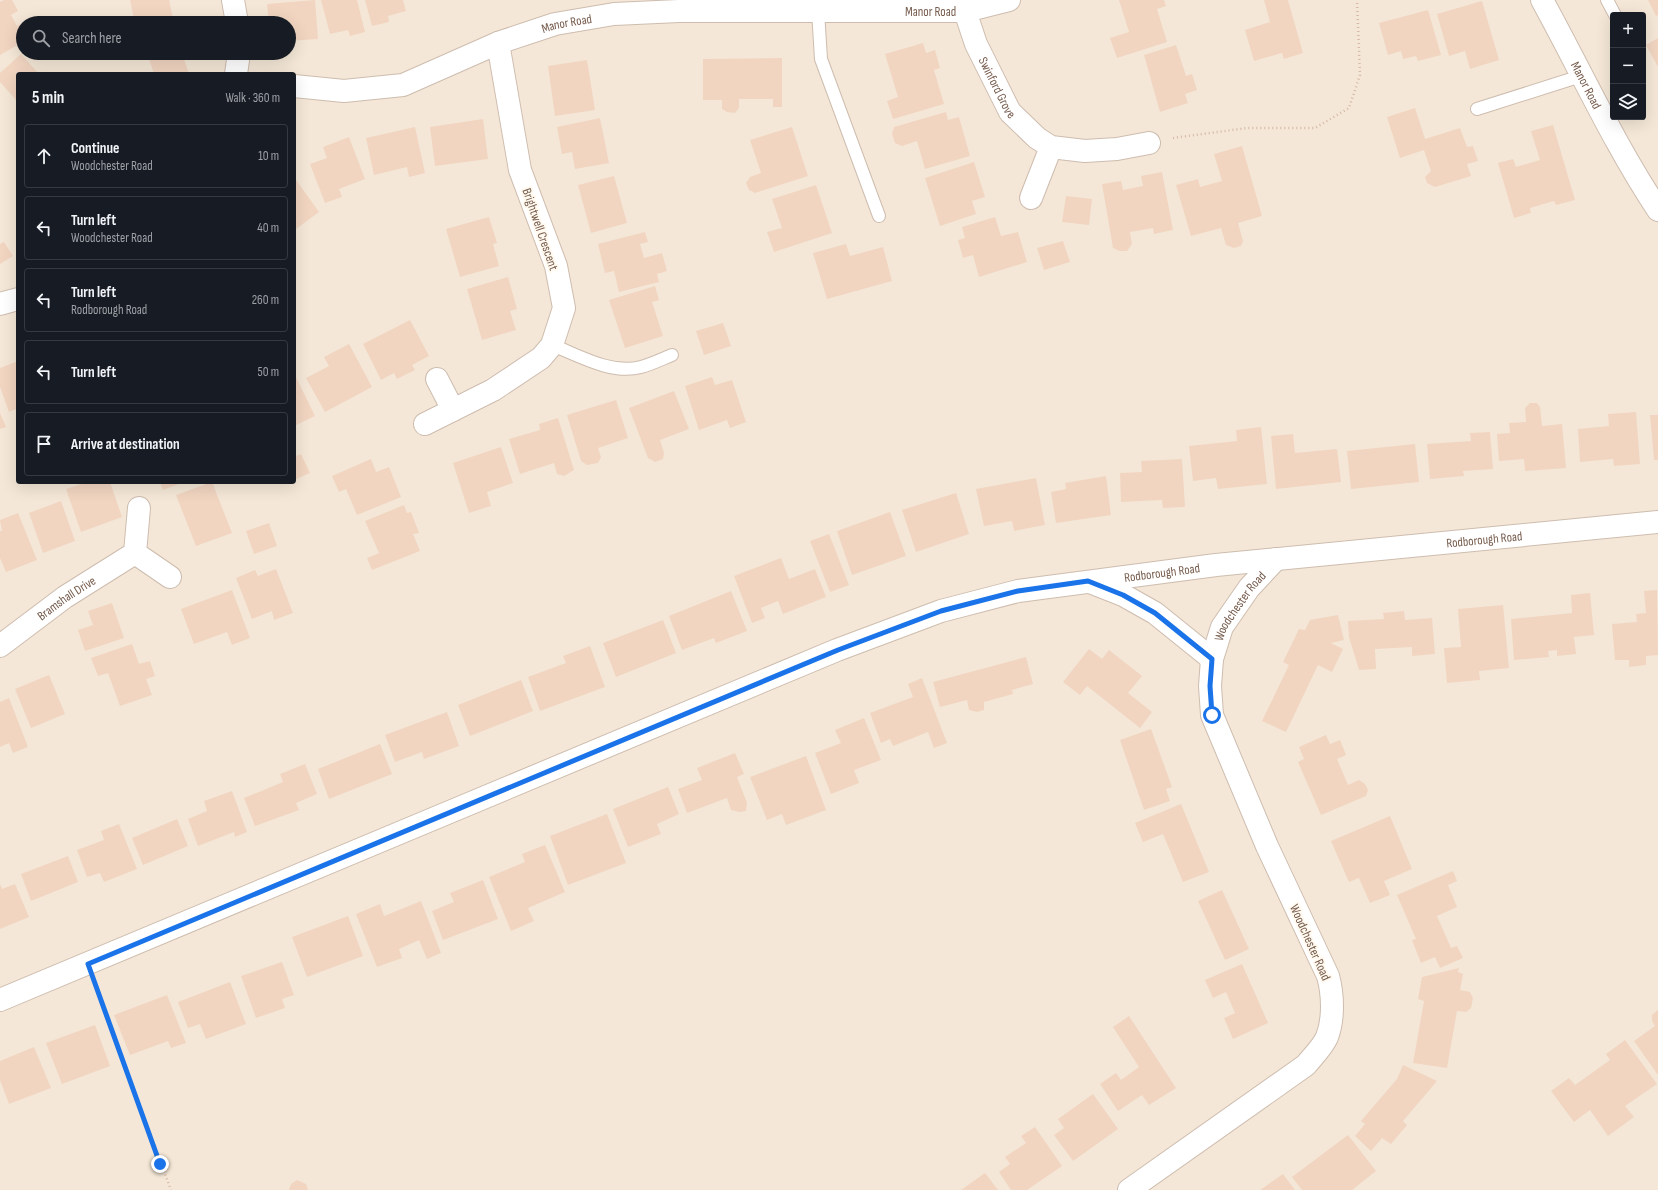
<!DOCTYPE html>
<meta charset="utf-8">
<style>
body{margin:0;font-family:"Sofia Sans Condensed",sans-serif;background:#242831;color:#f1f3f6}
.controls{position:absolute;right:12px;top:12px;display:grid;overflow:hidden;border-radius:4px;box-shadow:0 4px 16px #0002}
.controls button{width:36px;height:36px;display:grid;place-items:center;padding:0;border:0;border-bottom:1px solid #363941;background:#171b24;color:#f1f3f6;font:20px sans-serif}
.stop{position:absolute;width:12px;height:12px;margin:-9px;border:3px solid #1a73e8;border-radius:50%;background:#fff}
.stop.end{background:#1a73e8;border-color:#fff;box-shadow:0 1px 4px #0008}
.list{margin:0;padding:0;list-style:none}
h2{display:flex;justify-content:space-between;align-items:center;height:52px;margin:0;padding:0 16px;font-size:17px}
h2 small{font-size:13px;font-weight:400;color:#9ea1a6}
.list li{display:grid;grid-template-columns:26px 1fr auto;gap:12px;align-items:center;box-sizing:border-box;height:64px;margin:0 8px 8px;padding:0 8px;border:1px solid #363941;border-radius:4px}
.list b{display:block;font-size:15px;white-space:nowrap}
.list p{margin:0;font-size:13px;white-space:nowrap;color:#9ea1a6}
.list em{font-size:13px;font-style:normal;color:#9ea1a6}
.icon{flex:none;width:22px;height:22px;fill:none;stroke:currentColor;stroke-width:2;stroke-linecap:round;stroke-linejoin:round}
.map{position:relative;flex:none;width:1658px;height:1190px;overflow:hidden}
.search{position:absolute;background:#171b24;box-shadow:0 4px 16px #0002;left:16px;top:16px;width:280px;height:44px;display:flex;align-items:center;gap:10px;box-sizing:border-box;padding:0 14px;border-radius:22px;color:#9ea1a6;font-size:15px}
.panel{position:absolute;background:#171b24;box-shadow:0 4px 16px #0002;left:16px;top:72px;width:280px;height:412px;border-radius:4px}
.map>svg:first-child{display:block}
</style>
<div class="map">
<svg width="1658" height="1190" viewBox="0 0 1658 1190">
<rect width="100%" height="100%" fill="#fcf5e9"/>
<!-- residential -->
<path fill="#f4e7d7" fill-rule="evenodd" d="M 0,0 L 1658,0 L 1658,1190 L 0,1190 ZM 1613,15 L 1643,15 L 1643,117 L 1613,117 ZM 23,23 L 289,23 L 289,53 L 23,53 ZM 18,74 L 294,74 L 294,482 L 18,482 Z"/>
<!-- building -->
<g fill="#f1d5c1">
<path d="M 4,0 L 12,0 L 18,11 L 11,15 L 17,26 L 23,23 L 23,42 L 0,55 L 0,2 Z"/>
<path d="M 130,0 L 169,0 L 174,23 L 135,23 Z"/>
<path d="M 315,0 L 318,39 L 289,41 L 289,23 L 269,23 L 267,4 Z"/>
<path d="M 321,0 L 357,0 L 365,32 L 350,36 L 348,30 L 330,34 Z"/>
<path d="M 365,0 L 403,0 L 406,11 L 388,16 L 389,22 L 372,26 Z"/>
<path d="M 1119,0 L 1164,0 L 1166,6 L 1157,9 L 1167,42 L 1117,58 L 1110,38 L 1129,32 Z"/>
<path d="M 1264,0 L 1288,0 L 1303,53 L 1284,59 L 1282,53 L 1254,61 L 1245,30 L 1270,22 Z"/>
<path d="M 1648,0 L 1658,0 L 1658,15 L 1656,16 Z"/>
<path d="M 1482,1 L 1499,60 L 1470,69 L 1465,51 L 1449,56 L 1437,14 Z"/>
<path d="M 1428,10 L 1441,55 L 1418,61 L 1416,56 L 1403,59 L 1401,51 L 1388,55 L 1379,23 Z"/>
<path d="M 32,19 L 34,23 L 24,23 Z"/>
<path d="M 1658,38 L 1658,67 L 1646,45 Z"/>
<path d="M 923,43 L 926,53 L 935,50 L 940,68 L 934,70 L 944,104 L 893,119 L 887,101 L 898,97 L 885,54 Z"/>
<path d="M 1176,45 L 1186,76 L 1192,74 L 1197,90 L 1185,94 L 1188,103 L 1160,112 L 1144,55 Z"/>
<path d="M 147,53 L 182,53 L 189,74 L 154,74 Z"/>
<path d="M 21,54 L 39,74 L 18,74 L 18,102 L 0,82 L 0,73 Z"/>
<path d="M 782,58 L 782,107 L 773,107 L 773,99 L 739,99 L 739,108 L 735,113 L 727,112 L 722,109 L 722,100 L 703,100 L 703,59 Z"/>
<path d="M 587,60 L 595,110 L 555,116 L 548,66 Z"/>
<path d="M 1415,108 L 1425,139 L 1460,128 L 1467,147 L 1473,146 L 1478,161 L 1467,164 L 1471,176 L 1435,187 L 1427,183 L 1425,177 L 1431,171 L 1424,150 L 1400,158 L 1387,117 Z"/>
<path d="M 946,112 L 948,120 L 959,117 L 970,156 L 925,169 L 917,141 L 902,146 L 895,143 L 892,134 L 894,127 Z"/>
<path d="M 600,118 L 609,163 L 575,169 L 572,152 L 562,154 L 557,127 Z"/>
<path d="M 483,119 L 488,159 L 435,166 L 430,127 Z"/>
<path d="M 1553,125 L 1575,200 L 1556,205 L 1554,201 L 1530,208 L 1531,213 L 1514,218 L 1498,163 L 1513,159 L 1516,167 L 1540,160 L 1531,131 Z"/>
<path d="M 415,127 L 425,173 L 409,177 L 407,167 L 374,175 L 366,138 Z"/>
<path d="M 792,127 L 808,176 L 755,193 L 749,190 L 746,183 L 750,177 L 761,173 L 750,140 Z"/>
<path d="M 349,137 L 365,179 L 339,189 L 342,197 L 325,203 L 310,164 L 327,158 L 323,147 Z"/>
<path d="M 1242,146 L 1262,216 L 1238,223 L 1243,241 L 1241,246 L 1234,248 L 1226,245 L 1221,228 L 1191,236 L 1176,185 L 1198,179 L 1200,187 L 1222,181 L 1214,154 Z"/>
<path d="M 974,162 L 985,197 L 972,201 L 976,214 L 940,226 L 925,178 Z"/>
<path d="M 1162,172 L 1173,230 L 1154,234 L 1153,228 L 1130,232 L 1132,244 L 1127,251 L 1120,251 L 1113,248 L 1102,184 L 1121,181 L 1123,190 L 1143,186 L 1141,176 Z"/>
<path d="M 614,176 L 627,223 L 591,233 L 578,185 Z"/>
<path d="M 294,177 L 319,212 L 296,229 L 294,226 Z"/>
<path d="M 816,185 L 832,233 L 774,252 L 767,232 L 782,228 L 772,199 Z"/>
<path d="M 1066,196 L 1092,199 L 1089,225 L 1062,222 Z"/>
<path d="M 489,217 L 497,243 L 493,244 L 499,266 L 460,277 L 446,229 Z"/>
<path d="M 995,217 L 1001,236 L 1018,232 L 1027,262 L 979,277 L 973,255 L 963,258 L 958,240 L 965,238 L 962,227 Z"/>
<path d="M 645,232 L 648,242 L 640,244 L 644,258 L 662,253 L 667,271 L 657,274 L 659,282 L 619,292 L 614,271 L 605,273 L 598,244 Z"/>
<path d="M 1063,241 L 1070,262 L 1044,270 L 1037,248 Z"/>
<path d="M 4,242 L 13,256 L 0,264 L 0,244 Z"/>
<path d="M 846,244 L 850,256 L 883,247 L 892,281 L 827,299 L 813,253 Z"/>
<path d="M 508,277 L 517,309 L 510,311 L 516,330 L 482,340 L 467,289 Z"/>
<path d="M 655,286 L 659,300 L 652,302 L 663,336 L 625,348 L 609,300 Z"/>
<path d="M 410,320 L 429,356 L 412,365 L 415,370 L 397,379 L 394,373 L 381,380 L 363,344 Z"/>
<path d="M 723,323 L 731,346 L 704,355 L 696,331 Z"/>
<path d="M 349,344 L 372,387 L 325,412 L 306,378 L 329,366 L 324,357 Z"/>
<path d="M 18,361 L 18,408 L 9,412 L 0,387 L 0,368 Z"/>
<path d="M 294,373 L 315,416 L 294,426 Z"/>
<path d="M 712,377 L 715,385 L 732,380 L 746,422 L 730,428 L 727,420 L 699,430 L 685,386 Z"/>
<path d="M 674,391 L 689,429 L 660,440 L 664,453 L 663,459 L 655,462 L 648,458 L 629,408 Z"/>
<path d="M 616,400 L 628,438 L 598,448 L 601,457 L 598,463 L 587,465 L 581,461 L 567,415 Z"/>
<path d="M 1530,403 L 1537,403 L 1540,407 L 1542,426 L 1562,424 L 1566,468 L 1525,471 L 1524,459 L 1499,461 L 1497,434 L 1510,433 L 1509,423 L 1526,422 L 1525,408 Z"/>
<path d="M 1636,412 L 1640,464 L 1614,466 L 1613,459 L 1580,462 L 1578,429 L 1609,426 L 1608,414 Z"/>
<path d="M 0,413 L 6,427 L 0,429 Z"/>
<path d="M 1650,415 L 1658,415 L 1658,460 L 1654,460 Z"/>
<path d="M 558,418 L 574,470 L 564,476 L 557,474 L 554,463 L 520,474 L 509,439 L 540,430 L 539,424 Z"/>
<path d="M 1261,427 L 1267,484 L 1218,489 L 1216,478 L 1193,481 L 1189,446 L 1237,441 L 1236,430 Z"/>
<path d="M 1490,432 L 1493,469 L 1463,471 L 1464,476 L 1430,479 L 1427,444 L 1471,441 L 1470,433 Z"/>
<path d="M 1293,434 L 1295,453 L 1337,449 L 1341,482 L 1276,489 L 1271,436 Z"/>
<path d="M 1415,444 L 1419,482 L 1351,489 L 1347,451 Z"/>
<path d="M 501,447 L 513,483 L 487,492 L 491,506 L 469,513 L 453,463 Z"/>
<path d="M 301,454 L 310,473 L 294,480 L 294,457 Z"/>
<path d="M 371,459 L 376,472 L 389,467 L 401,497 L 357,515 L 346,489 L 339,492 L 332,476 Z"/>
<path d="M 1182,459 L 1185,507 L 1163,508 L 1162,500 L 1121,502 L 1120,473 L 1142,472 L 1141,461 Z"/>
<path d="M 1106,476 L 1111,515 L 1056,523 L 1051,492 L 1066,489 L 1065,483 Z"/>
<path d="M 1036,478 L 1045,525 L 1014,531 L 1012,521 L 984,526 L 976,489 Z"/>
<path d="M 88,482 L 110,482 L 122,517 L 81,532 L 66,489 Z"/>
<path d="M 160,482 L 184,482 L 163,490 Z"/>
<path d="M 212,482 L 232,533 L 196,546 L 176,495 Z"/>
<path d="M 956,493 L 969,534 L 916,552 L 902,510 Z"/>
<path d="M 61,501 L 75,541 L 43,553 L 29,513 Z"/>
<path d="M 404,505 L 407,513 L 411,512 L 419,533 L 413,534 L 420,551 L 372,570 L 367,558 L 379,553 L 365,521 Z"/>
<path d="M 890,512 L 906,556 L 852,575 L 837,531 Z"/>
<path d="M 18,513 L 37,560 L 6,572 L 0,558 L 0,531 L 2,531 L 0,520 Z"/>
<path d="M 269,523 L 277,546 L 254,554 L 246,531 Z"/>
<path d="M 829,534 L 849,585 L 830,592 L 810,541 Z"/>
<path d="M 781,558 L 789,579 L 815,569 L 826,597 L 783,614 L 778,601 L 761,608 L 765,618 L 752,623 L 734,576 Z"/>
<path d="M 276,569 L 293,613 L 274,620 L 272,611 L 252,619 L 236,578 L 255,570 L 258,576 Z"/>
<path d="M 232,590 L 250,638 L 232,645 L 227,632 L 194,644 L 181,609 Z"/>
<path d="M 1657,590 L 1658,655 L 1646,656 L 1646,665 L 1629,667 L 1629,660 L 1615,660 L 1612,624 L 1637,622 L 1636,614 L 1646,613 L 1644,591 Z"/>
<path d="M 731,591 L 747,631 L 716,643 L 714,638 L 682,650 L 669,616 Z"/>
<path d="M 1590,593 L 1594,635 L 1574,637 L 1576,654 L 1557,656 L 1557,650 L 1548,651 L 1549,657 L 1514,660 L 1511,619 L 1572,613 L 1571,595 Z"/>
<path d="M 112,603 L 124,638 L 85,651 L 78,630 L 93,625 L 88,611 Z"/>
<path d="M 1503,605 L 1509,668 L 1479,671 L 1480,680 L 1447,683 L 1444,648 L 1461,647 L 1458,609 Z"/>
<path d="M 1404,611 L 1405,620 L 1432,618 L 1435,654 L 1412,656 L 1412,647 L 1375,649 L 1376,669 L 1359,670 L 1349,637 L 1348,621 L 1384,619 L 1383,613 Z"/>
<path d="M 1338,615 L 1344,640 L 1331,643 L 1343,649 L 1332,672 L 1318,665 L 1286,732 L 1262,721 L 1289,665 L 1283,662 L 1299,629 L 1305,630 L 1310,620 Z"/>
<path d="M 663,620 L 676,653 L 616,677 L 603,643 Z"/>
<path d="M 132,644 L 139,664 L 150,661 L 155,676 L 146,679 L 152,695 L 120,706 L 108,673 L 98,676 L 91,658 Z"/>
<path d="M 590,646 L 605,687 L 540,711 L 528,677 L 566,663 L 563,656 Z"/>
<path d="M 1089,649 L 1102,659 L 1109,650 L 1142,676 L 1128,693 L 1152,712 L 1140,728 L 1087,686 L 1080,695 L 1063,682 Z"/>
<path d="M 1026,657 L 1033,684 L 1012,690 L 1013,694 L 984,702 L 984,710 L 977,712 L 969,710 L 967,700 L 940,707 L 933,682 Z"/>
<path d="M 49,675 L 65,714 L 31,728 L 15,689 Z"/>
<path d="M 922,678 L 947,743 L 934,748 L 928,732 L 893,746 L 890,739 L 881,743 L 870,713 L 913,697 L 908,684 Z"/>
<path d="M 521,680 L 533,711 L 470,736 L 458,705 Z"/>
<path d="M 9,698 L 28,747 L 13,753 L 9,743 L 0,747 L 0,702 Z"/>
<path d="M 447,712 L 459,746 L 424,759 L 422,752 L 395,762 L 385,735 Z"/>
<path d="M 864,718 L 881,760 L 854,770 L 859,783 L 831,794 L 815,753 L 841,743 L 835,730 Z"/>
<path d="M 1151,729 L 1172,787 L 1166,789 L 1170,801 L 1144,810 L 1120,740 Z"/>
<path d="M 1326,735 L 1330,744 L 1340,740 L 1346,755 L 1337,759 L 1348,785 L 1359,780 L 1365,784 L 1368,790 L 1366,796 L 1321,815 L 1298,762 L 1304,759 L 1299,747 Z"/>
<path d="M 380,744 L 392,774 L 329,799 L 318,769 Z"/>
<path d="M 735,753 L 744,774 L 737,777 L 747,803 L 746,811 L 740,812 L 731,810 L 727,798 L 687,813 L 678,789 L 702,780 L 697,768 Z"/>
<path d="M 806,756 L 826,810 L 786,825 L 782,814 L 767,820 L 750,777 Z"/>
<path d="M 305,764 L 317,794 L 296,803 L 299,810 L 255,826 L 244,798 L 283,782 L 280,774 Z"/>
<path d="M 668,787 L 679,814 L 657,824 L 661,834 L 628,847 L 613,809 Z"/>
<path d="M 232,791 L 247,832 L 235,837 L 234,832 L 198,846 L 188,819 L 207,811 L 204,801 Z"/>
<path d="M 1181,804 L 1209,872 L 1183,882 L 1163,834 L 1143,842 L 1135,823 Z"/>
<path d="M 607,814 L 626,863 L 568,885 L 550,836 Z"/>
<path d="M 1390,816 L 1412,869 L 1384,881 L 1390,895 L 1370,903 L 1359,878 L 1349,882 L 1331,841 Z"/>
<path d="M 177,819 L 188,846 L 143,865 L 132,838 Z"/>
<path d="M 119,824 L 137,869 L 104,882 L 100,873 L 87,877 L 77,850 L 104,840 L 101,831 Z"/>
<path d="M 545,845 L 565,892 L 528,908 L 534,921 L 511,931 L 489,877 L 525,862 L 522,854 Z"/>
<path d="M 68,856 L 78,882 L 31,901 L 21,874 Z"/>
<path d="M 1453,871 L 1457,881 L 1448,885 L 1457,907 L 1437,916 L 1451,948 L 1457,946 L 1463,958 L 1440,968 L 1435,957 L 1421,963 L 1412,940 L 1416,939 L 1397,895 Z"/>
<path d="M 483,880 L 498,919 L 443,940 L 432,911 L 454,902 L 450,893 Z"/>
<path d="M 0,884 L 2,889 L 15,884 L 29,917 L 0,929 Z"/>
<path d="M 1222,890 L 1249,949 L 1225,960 L 1198,901 Z"/>
<path d="M 421,901 L 441,953 L 427,959 L 419,940 L 399,949 L 402,958 L 377,967 L 356,914 L 380,904 L 384,916 Z"/>
<path d="M 348,916 L 363,956 L 307,977 L 292,937 Z"/>
<path d="M 282,962 L 294,995 L 282,999 L 285,1008 L 256,1018 L 241,976 Z"/>
<path d="M 1242,964 L 1268,1023 L 1233,1039 L 1224,1018 L 1235,1013 L 1226,992 L 1213,998 L 1205,980 Z"/>
<path d="M 1459,968 L 1458,972 L 1463,974 L 1460,990 L 1470,992 L 1473,998 L 1471,1008 L 1466,1012 L 1457,1011 L 1447,1068 L 1413,1063 L 1424,1001 L 1418,999 L 1422,977 Z"/>
<path d="M 230,982 L 246,1024 L 206,1039 L 200,1024 L 188,1028 L 178,1002 Z"/>
<path d="M 167,995 L 186,1043 L 171,1048 L 168,1041 L 130,1055 L 114,1015 Z"/>
<path d="M 1658,1010 L 1658,1075 L 1634,1041 L 1655,1026 L 1652,1021 L 1652,1015 Z"/>
<path d="M 1129,1016 L 1176,1088 L 1149,1105 L 1142,1095 L 1118,1111 L 1100,1084 L 1116,1073 L 1121,1080 L 1139,1067 L 1113,1027 Z"/>
<path d="M 95,1025 L 110,1066 L 62,1084 L 46,1043 Z"/>
<path d="M 1625,1040 L 1657,1084 L 1625,1106 L 1634,1117 L 1608,1136 L 1590,1110 L 1574,1122 L 1551,1091 L 1569,1078 L 1575,1085 L 1610,1060 L 1606,1054 Z"/>
<path d="M 34,1047 L 51,1088 L 9,1104 L 0,1080 L 0,1061 Z"/>
<path d="M 1403,1065 L 1437,1081 L 1403,1121 L 1407,1125 L 1391,1144 L 1382,1138 L 1371,1151 L 1355,1136 L 1365,1124 L 1361,1121 L 1397,1079 Z"/>
<path d="M 1093,1094 L 1118,1129 L 1073,1161 L 1054,1135 L 1064,1128 L 1058,1119 Z"/>
<path d="M 1035,1127 L 1062,1166 L 1027,1190 L 1011,1190 L 999,1172 L 1010,1164 L 1005,1157 L 1026,1143 L 1021,1136 Z"/>
<path d="M 1348,1135 L 1376,1171 L 1352,1190 L 1302,1190 L 1292,1177 Z"/>
<path d="M 985,1173 L 998,1190 L 961,1190 Z"/>
<path d="M 1283,1174 L 1295,1190 L 1260,1190 Z"/>
<path d="M 297,1180 L 306,1184 L 308,1190 L 289,1190 L 291,1184 Z"/>
</g>
<g fill="none" stroke-linecap="round" stroke-linejoin="round">
<defs>
<g id="lane">
<path d="M 1607,0 L 1615,15"/>
<path d="M 818,11 L 821,59 L 879,216"/>
<path d="M 1477,109 L 1581,76"/>
<path d="M 552,345 C 578,355 611,375 641,367 C 652,364 662,359 672,355"/>
</g>
<g id="street">
<path d="M 233,0 L 237,23"/>
<path id="s1" d="M 1542,0 C 1581,71 1613,142 1658,210"/>
<path id="s2" d="M 965,11 L 976,44 L 1010,112 L 1037,138 L 1051,147 L 1085,151 L 1117,149 L 1149,143"/>
<path d="M 236,74 L 239,53"/>
<path id="s3" d="M 294,86 L 344,91 L 403,85 L 498,43 L 555,24 L 614,14 L 679,11 L 965,11 L 1009,0"/>
<path d="M 1031,198 L 1051,147"/>
<path d="M 0,304 L 18,299"/>
<path d="M 437,379 L 453,410"/>
<path d="M 425,424 L 493,390 L 541,358 L 552,345 L 564,308 L 556,266 L 520,170 L 498,43"/>
<path d="M 139,508 L 135,553 L 170,577"/>
<path d="M 1090,582 L 1123,595 L 1155,613 L 1212,659"/>
<path id="s4" d="M 0,646 L 65,597 L 135,553"/>
<path id="s5" d="M 0,1000 L 837,650 L 941,611 L 1018,591 L 1216,565 L 1658,522"/>
<path id="s6" d="M 1129,1190 L 1306,1065 C 1313,1056 1322,1048 1327,1037 C 1334,1019 1333,994 1328,976 L 1267,846 L 1212,715 L 1210,686 L 1212,659 L 1222,627 L 1249,588 L 1276,559"/>
</g>
</defs>
<!-- lane casing -->
<use href="#lane" stroke="#cebdaf" stroke-width="14"/>
<!-- street casing -->
<use href="#street" stroke="#cebdaf" stroke-width="24"/>
<!-- path -->
<g stroke="#d6b8a4" stroke-width="2.5" stroke-dasharray="1 3" stroke-linecap="butt">
<path d="M 1173,138 L 1247,128 L 1315,128 L 1349,108 L 1360,75 L 1357,0"/>
<path d="M 96,987 L 171,1190"/>
</g>
<!-- lane -->
<use href="#lane" stroke="#fff" stroke-width="12"/>
<!-- street -->
<use href="#street" stroke="#fff" stroke-width="22"/>
</g>
<g fill="none" stroke-linecap="round" stroke-linejoin="round">
<!-- route -->
<path stroke="#1a73e8" stroke-width="5" d="M 160,1164 L 88,964 L 838,650 L 941,611 L 1018,591 L 1088,581 L 1123,595 L 1155,613 L 1212,659 L 1210,686 L 1212,715"/>
</g>
<g text-anchor="middle" stroke-width="4" stroke-linejoin="round" paint-order="stroke">
<!-- street labels -->
<g font-size="13" fill="#765c4d" stroke="#fff9ef">
<text dy="5" stroke="none"><textPath href="#s3" startOffset="650">Manor Road</textPath></text>
<text dy="5" stroke="none"><textPath href="#s3" startOffset="285">Manor Road</textPath></text>
<text dy="5" stroke="none"><textPath href="#s2" startOffset="83">Swinford Grove</textPath></text>
<text dy="5" stroke="none"><textPath href="#s1" startOffset="96">Manor Road</textPath></text>
<text transform="translate(541 229) rotate(71)" y="5">Brightwell Crescent</text>
<text dy="5" stroke="none"><textPath href="#s5" startOffset="1567">Rodborough Road</textPath></text>
<text dy="5" stroke="none"><textPath href="#s5" startOffset="1243">Rodborough Road</textPath></text>
<text dy="5" stroke="none"><textPath href="#s4" startOffset="82">Bramshall Drive</textPath></text>
<text dy="5" stroke="none"><textPath href="#s6" startOffset="716">Woodchester Road</textPath></text>
<text transform="translate(1311 942) rotate(66)" y="5">Woodchester Road</text>
</g>
</g>
</svg>
<div class="controls">
<button>+</button>
<button>−</button>
<button><svg class="icon" aria-label="layers" viewBox="0 0 24 24"><path d="M12 4l9 5-9 5-9-5zM3 14l9 5 9-5"/></svg></button>
</div>
<div class="stop" style="left:1212px;top:715px"></div>
<div class="stop end" style="left:160px;top:1164px"></div>
<div class="search"><svg class="icon" aria-label="search" viewBox="0 0 24 24"><circle cx="10" cy="10" r="6"/><path d="M15 15l6 6"/></svg>Search here</div>
<section class="panel">
<h2>5 min<small>Walk · 360 m</small></h2>
<ul class="list">
<li><svg class="icon" aria-label="ahead" viewBox="0 0 24 24"><path d="M12 20V5M6 11l6-6 6 6"/></svg><div><b>Continue</b><p>Woodchester Road</p></div><em>10 m</em></li>
<li><svg class="icon" aria-label="left" viewBox="0 0 24 24"><path d="M17 20v-9H6M10 6l-5 5 5 5"/></svg><div><b>Turn left</b><p>Woodchester Road</p></div><em>40 m</em></li>
<li><svg class="icon" aria-label="left" viewBox="0 0 24 24"><path d="M17 20v-9H6M10 6l-5 5 5 5"/></svg><div><b>Turn left</b><p>Rodborough Road</p></div><em>260 m</em></li>
<li><svg class="icon" aria-label="left" viewBox="0 0 24 24"><path d="M17 20v-9H6M10 6l-5 5 5 5"/></svg><div><b>Turn left</b></div><em>50 m</em></li>
<li><svg class="icon" aria-label="arrive" viewBox="0 0 24 24"><path d="M6 21V4h12l-3 4 3 4H6"/></svg><div><b>Arrive at destination</b></div></li>
</ul>
</section>
</div>
